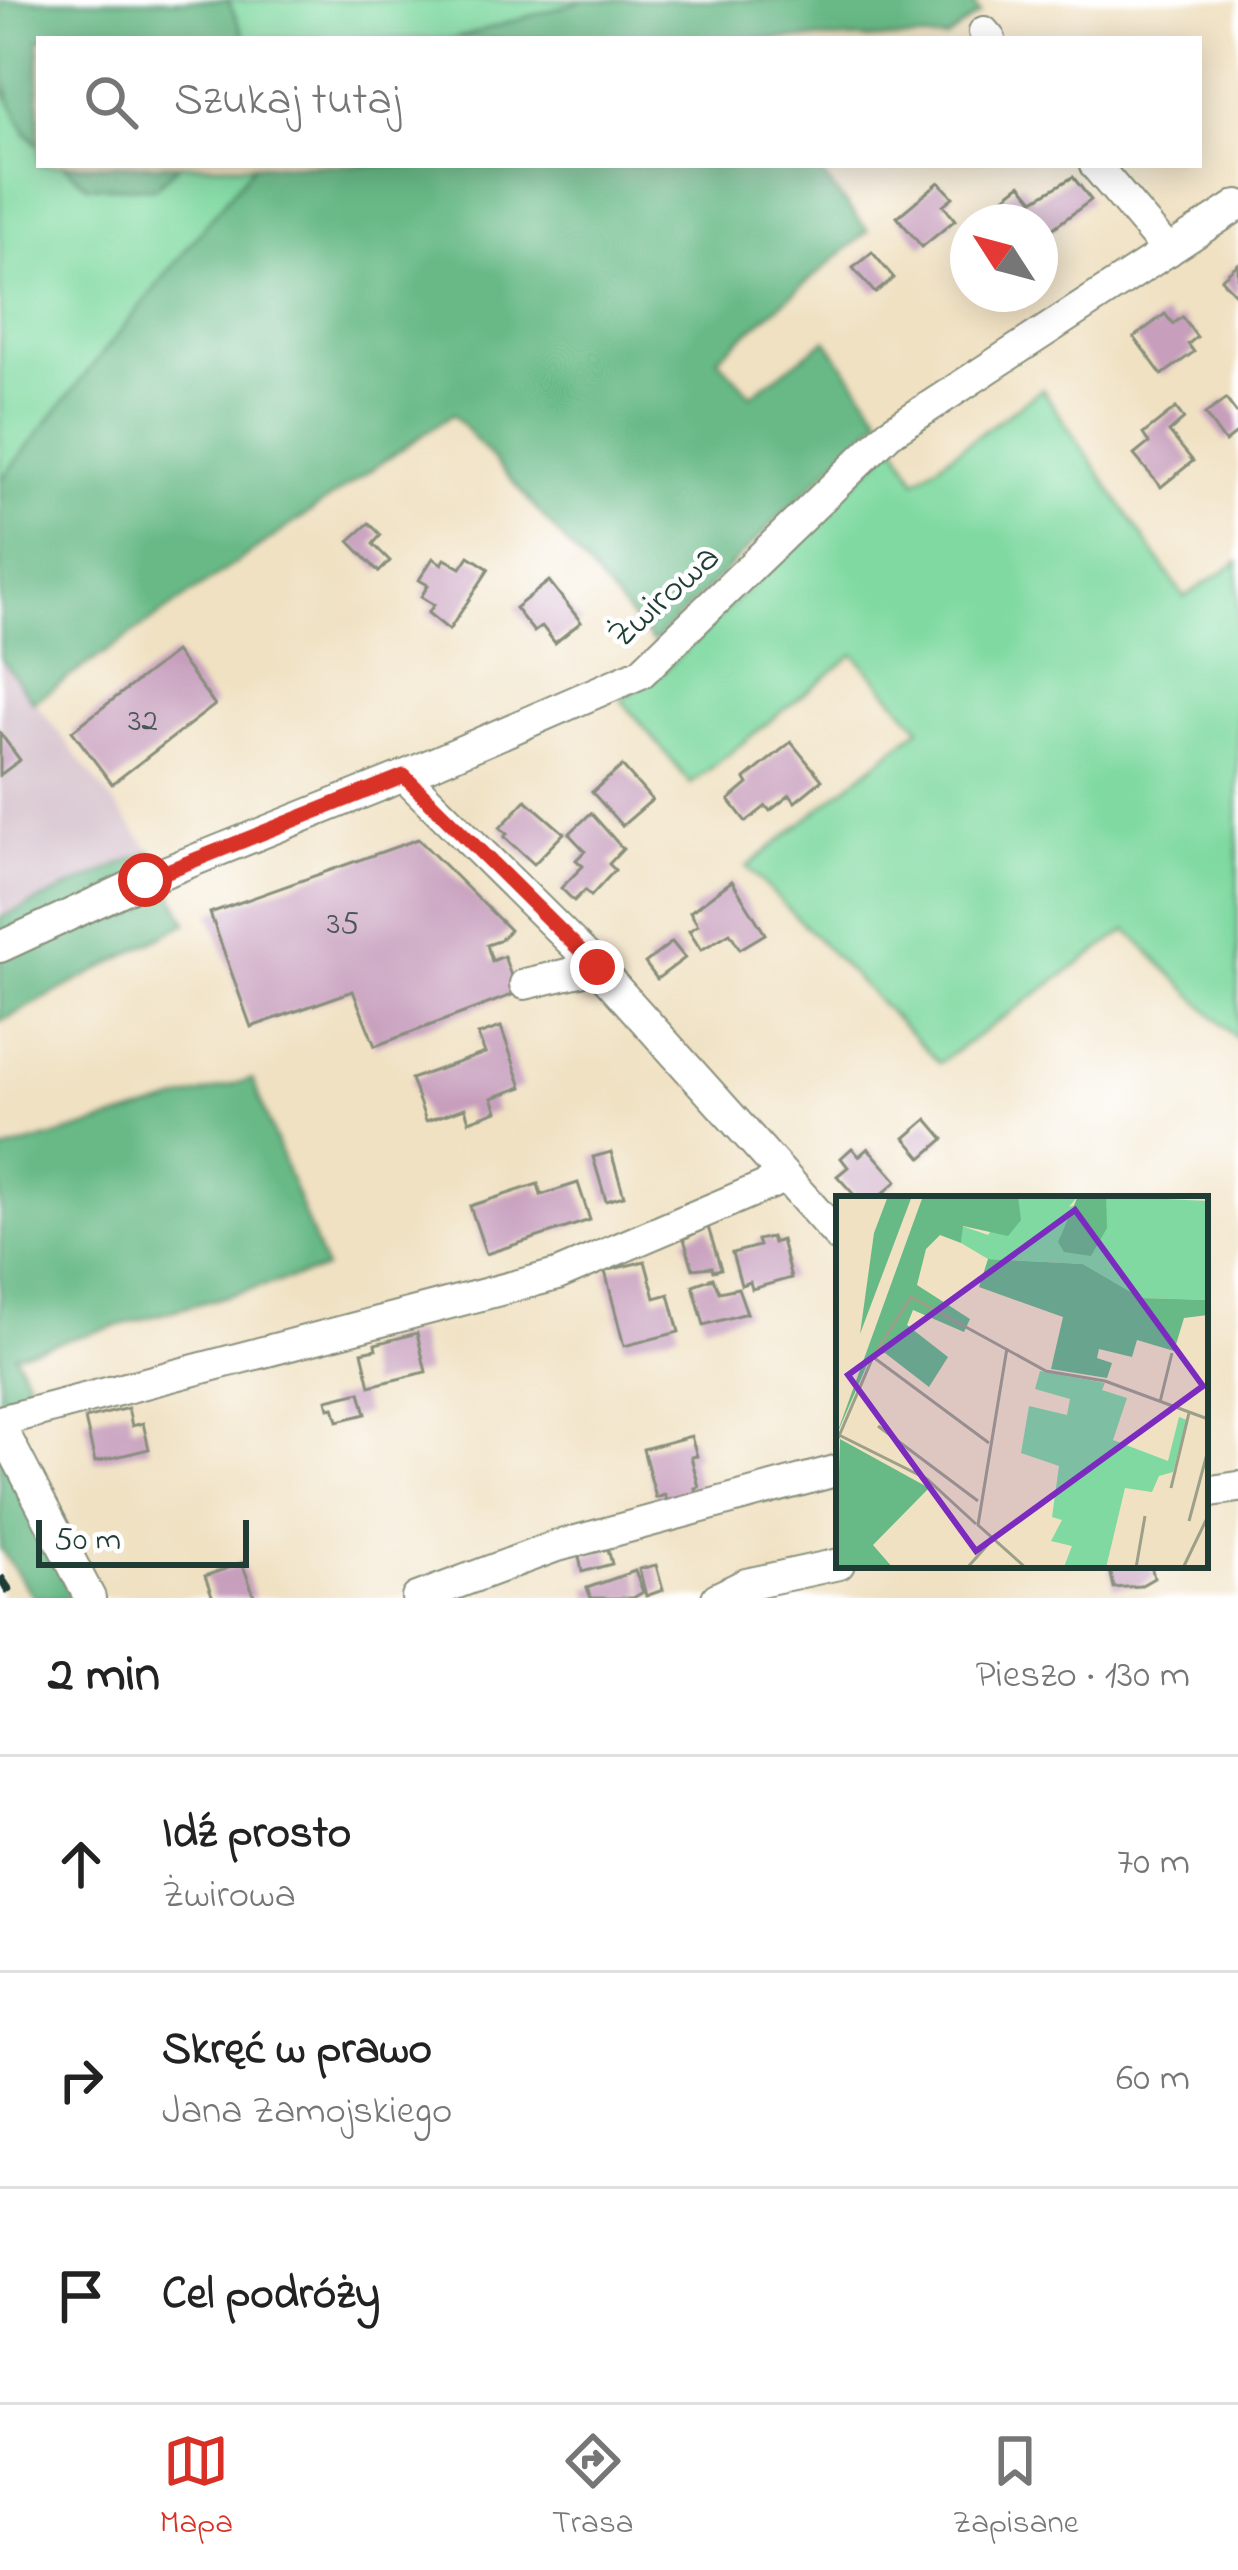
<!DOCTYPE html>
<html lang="pl">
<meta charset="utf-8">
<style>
body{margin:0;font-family:"Indie Flower",sans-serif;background:#f6f6f6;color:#222}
.compass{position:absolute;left:950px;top:204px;width:108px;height:108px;border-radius:50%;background:#fff;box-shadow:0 6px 30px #0003;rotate:306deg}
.scale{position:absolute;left:36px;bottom:30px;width:213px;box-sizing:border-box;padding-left:12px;border:6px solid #1f3d34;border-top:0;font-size:33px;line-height:42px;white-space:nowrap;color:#1f3d34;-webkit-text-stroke:9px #fff;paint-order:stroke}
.stop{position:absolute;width:36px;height:36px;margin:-27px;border:9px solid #d93025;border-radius:50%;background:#fff}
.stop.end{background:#d93025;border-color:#fff;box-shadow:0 3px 12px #0008}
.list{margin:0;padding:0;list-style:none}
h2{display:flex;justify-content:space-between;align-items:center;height:156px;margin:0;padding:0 48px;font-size:51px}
h2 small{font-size:39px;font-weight:400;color:#767676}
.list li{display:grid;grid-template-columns:78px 1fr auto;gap:36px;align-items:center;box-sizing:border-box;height:216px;padding:0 48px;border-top:3px solid #e0e0e0}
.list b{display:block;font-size:45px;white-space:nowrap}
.list p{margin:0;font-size:39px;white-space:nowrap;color:#767676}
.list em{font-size:39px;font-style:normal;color:#767676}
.icon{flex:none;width:66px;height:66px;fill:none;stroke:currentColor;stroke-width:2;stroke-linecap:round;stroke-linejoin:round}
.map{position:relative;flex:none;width:1238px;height:1598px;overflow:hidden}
.search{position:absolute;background:#fff;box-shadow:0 6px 30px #0003;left:36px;right:36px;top:36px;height:132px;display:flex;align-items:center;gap:30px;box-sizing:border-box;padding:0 42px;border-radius:0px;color:#767676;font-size:45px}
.sheet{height:804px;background:#fff}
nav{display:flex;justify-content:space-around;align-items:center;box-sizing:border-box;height:168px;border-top:3px solid #e0e0e0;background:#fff;font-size:33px;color:#767676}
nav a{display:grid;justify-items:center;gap:6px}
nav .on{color:#d93025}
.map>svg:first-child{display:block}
</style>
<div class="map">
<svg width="1238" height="1598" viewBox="0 0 1238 1598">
<rect width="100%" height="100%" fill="#fff"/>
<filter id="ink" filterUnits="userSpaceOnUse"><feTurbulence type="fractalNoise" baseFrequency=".00833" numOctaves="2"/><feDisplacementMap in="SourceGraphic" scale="24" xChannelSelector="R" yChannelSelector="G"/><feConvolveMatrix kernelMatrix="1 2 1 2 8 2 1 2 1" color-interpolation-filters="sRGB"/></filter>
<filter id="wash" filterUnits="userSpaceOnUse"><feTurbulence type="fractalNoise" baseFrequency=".004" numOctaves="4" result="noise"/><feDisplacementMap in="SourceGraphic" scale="48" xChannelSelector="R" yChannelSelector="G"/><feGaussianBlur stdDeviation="2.7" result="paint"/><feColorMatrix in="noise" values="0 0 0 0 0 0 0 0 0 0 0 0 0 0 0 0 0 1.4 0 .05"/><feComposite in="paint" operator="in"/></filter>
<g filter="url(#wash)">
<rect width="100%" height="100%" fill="#f0e1c2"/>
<!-- industrial -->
<path fill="#d2bdc8" d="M 0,657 L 151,851 L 0,918 Z"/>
<!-- green -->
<g fill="#7fd9a0" stroke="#4f8b6a" stroke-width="3">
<path d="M 228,0 L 586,0 L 453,39 L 245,39 Z"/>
<path d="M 0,82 L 27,135 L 39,145 L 39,165 L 63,165 L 88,186 L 155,188 L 179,165 L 254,165 L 0,481 Z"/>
<path d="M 1042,389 L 1184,597 L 1238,562 L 1238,1040 L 1127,930 L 939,1063 L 747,867 L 920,728 L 854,654 L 691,784 L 621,699 L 661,674 L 895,443 L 916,480 Z"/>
</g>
<!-- forest -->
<g fill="#67b986" stroke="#437b5d" stroke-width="3">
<path d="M 0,0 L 228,0 L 245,39 L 39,39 L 39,145 C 0,109 0,52 0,0 Z"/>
<path d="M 586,0 L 970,0 L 980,13 L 947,39 L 453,39 Z"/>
<path d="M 63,165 L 179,165 L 155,188 L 88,186 Z"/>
<path d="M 254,165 L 814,165 L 868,231 L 717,358 L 751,395 L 826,340 L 881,417 L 653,642 L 453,414 L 33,702 L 0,657 L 0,481 Z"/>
<path d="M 151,851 L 187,923 L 0,1022 L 0,918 Z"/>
<path d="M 252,1079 L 325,1269 L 15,1354 L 37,1400 L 0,1421 L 0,1152 Z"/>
<path d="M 0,1452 L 75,1598 L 34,1598 L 0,1548 Z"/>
</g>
<g id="blocks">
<!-- building -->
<g fill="#c79fbd">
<path d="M 1073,177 L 1091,200 L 1040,238 L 1040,222 L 995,222 L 986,211 L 1021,184 L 1034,200 Z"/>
<path d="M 939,182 L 953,197 L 943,205 L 955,220 L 922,247 L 897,217 Z"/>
<path d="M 872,252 L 894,278 L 875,293 L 853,268 Z"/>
<path d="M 1238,264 L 1238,297 L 1221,279 Z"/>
<path d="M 1165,314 L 1173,324 L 1182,317 L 1197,337 L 1188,344 L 1194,352 L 1162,375 L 1134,337 Z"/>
<path d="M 1226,399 L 1238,415 L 1238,432 L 1225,442 L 1205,414 Z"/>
<path d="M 1176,408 L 1184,419 L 1169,432 L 1193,461 L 1161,487 L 1134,455 L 1149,443 L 1143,434 Z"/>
<path d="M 369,523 L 381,535 L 373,544 L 390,561 L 379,572 L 349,541 Z"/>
<path d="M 469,556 L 489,569 L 449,630 L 428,613 L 434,605 L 421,597 L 428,585 L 419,580 L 433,558 L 442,564 L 445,559 L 461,568 Z"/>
<path d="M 549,581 L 581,622 L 555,643 L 542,626 L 534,632 L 515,608 Z"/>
<path d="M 175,652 L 215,705 L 112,784 L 72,731 Z"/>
<path d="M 0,733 L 20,760 L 0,775 Z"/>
<path d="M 791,742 L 822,780 L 795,802 L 790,795 L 770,811 L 766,806 L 746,822 L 729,800 L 748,784 L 745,779 Z"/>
<path d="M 622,766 L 652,800 L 622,826 L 592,792 Z"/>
<path d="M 526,800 L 564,833 L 534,864 L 504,837 L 507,834 L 500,828 Z"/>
<path d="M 591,813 L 623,849 L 609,864 L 615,870 L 591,896 L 585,890 L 574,901 L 561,888 L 583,866 L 576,860 L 585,851 L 569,834 Z"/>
<path d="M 418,839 L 510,930 L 499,941 L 487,945 L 492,961 L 504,956 L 517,993 L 375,1046 L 353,991 L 251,1027 L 210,913 Z"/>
<path d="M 732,881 L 765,934 L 740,949 L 730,933 L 701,950 L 689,931 L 698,925 L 690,912 Z"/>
<path d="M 672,942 L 685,958 L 657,979 L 645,963 Z"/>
<path d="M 501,1027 L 522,1087 L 492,1098 L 497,1111 L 469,1121 L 465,1108 L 426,1121 L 411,1079 L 485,1053 L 478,1035 Z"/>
<path d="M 927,1119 L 944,1139 L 922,1158 L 905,1138 Z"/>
<path d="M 852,1148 L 859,1156 L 868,1148 L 897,1181 L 877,1199 L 858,1199 L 837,1176 L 848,1167 L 841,1158 Z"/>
<path d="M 611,1152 L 624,1196 L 606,1201 L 593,1157 Z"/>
<path d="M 578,1183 L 590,1220 L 486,1254 L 470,1206 L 538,1184 L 541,1195 Z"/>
<path d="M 708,1227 L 721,1269 L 713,1271 L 712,1267 L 693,1269 L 684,1239 Z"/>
<path d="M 771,1237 L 773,1243 L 781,1240 L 791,1278 L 752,1289 L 750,1282 L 741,1285 L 732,1253 L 759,1246 L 757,1240 Z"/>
<path d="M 645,1261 L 655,1298 L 669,1294 L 679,1332 L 624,1346 L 605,1271 Z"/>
<path d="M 713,1278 L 719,1292 L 738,1288 L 747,1313 L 704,1325 L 693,1285 Z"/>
<path d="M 417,1333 L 426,1372 L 370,1386 L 362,1352 L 376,1349 L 375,1344 Z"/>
<path d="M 360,1392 L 366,1414 L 338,1421 L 334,1407 L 329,1408 L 327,1400 Z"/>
<path d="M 128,1408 L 132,1426 L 143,1423 L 149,1449 L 95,1462 L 85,1419 Z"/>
<path d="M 691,1436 L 697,1456 L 691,1457 L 699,1487 L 695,1488 L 698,1499 L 669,1507 L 665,1495 L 656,1498 L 643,1449 Z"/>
<path d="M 608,1549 L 612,1564 L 582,1572 L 579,1556 Z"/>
<path d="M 242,1563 L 255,1598 L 213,1598 L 205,1576 Z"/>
<path d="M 656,1565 L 663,1590 L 646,1596 L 639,1569 Z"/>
<path d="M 1109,1565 L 1151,1565 L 1154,1578 L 1140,1586 L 1114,1588 Z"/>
<path d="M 635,1571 L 643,1592 L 633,1598 L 591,1598 L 587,1588 Z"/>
</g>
</g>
</g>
<g filter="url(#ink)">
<use href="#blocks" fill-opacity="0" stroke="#888f7b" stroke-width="3"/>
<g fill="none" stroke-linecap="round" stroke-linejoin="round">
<defs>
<g id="minor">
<path d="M 984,32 L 990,39"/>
<path d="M 1095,165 L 1168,251"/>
<path d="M 404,776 L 597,967 L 839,1237"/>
<path d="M 0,947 L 145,880 L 404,776 L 641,673 L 889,433 L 1238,205"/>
<path d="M 525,984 L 597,967"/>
<path d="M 0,1421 L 557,1275 L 784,1178"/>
<path d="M 0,1425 L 90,1598"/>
<path d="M 1205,1492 L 1238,1487"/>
<path d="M 417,1598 L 554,1547 L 839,1470"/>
<path d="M 717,1598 L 746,1584 L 839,1564"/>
</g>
</defs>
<!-- minor casing -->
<use href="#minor" stroke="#888f7b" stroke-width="34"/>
<!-- minor -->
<use href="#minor" stroke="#fff" stroke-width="30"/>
<!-- rail -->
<path stroke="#1f3d34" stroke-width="9" stroke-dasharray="18 9" stroke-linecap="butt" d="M 0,1577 L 14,1598"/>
</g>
</g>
<g fill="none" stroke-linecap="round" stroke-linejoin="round" filter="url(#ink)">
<!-- route -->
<path stroke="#d93025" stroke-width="15" d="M 145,880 L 404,776 L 597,967"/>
</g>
<g text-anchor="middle" stroke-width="9" stroke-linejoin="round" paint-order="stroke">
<!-- number labels -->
<g font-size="33" fill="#495656">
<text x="143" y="730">32</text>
<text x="343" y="933">35</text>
</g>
<!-- street labels -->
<g font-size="39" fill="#1f3d34" stroke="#fff">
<text transform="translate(662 594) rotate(-42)" y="14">Żwirowa</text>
</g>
</g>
<!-- overview -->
<g transform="translate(836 1196)">
<rect width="372" height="372" fill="#f0e1c2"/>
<path d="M 182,0 L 242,0 L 233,11 L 270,0 L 372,5 L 372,104 L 305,102 L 247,68 L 152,63 L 125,47 L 126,30 L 152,39 ZM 204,175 L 269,187 L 266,194 L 291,202 L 277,244 L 332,265 L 343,221 L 351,224 L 337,276 L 323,280 L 316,296 L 289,292 L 270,372 L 228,371 L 236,350 L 215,345 L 226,324 L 216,321 L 223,270 L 185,257 L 193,210 L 231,219 L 234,203 L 199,193 Z" fill="#7fd9a0"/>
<path d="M 52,0 L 76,0 L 24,138 L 38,37 ZM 87,0 L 182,0 L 185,24 L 172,40 L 127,30 L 125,47 L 104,39 L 90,53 L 81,89 L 134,123 L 128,136 L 77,114 L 71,129 L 112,161 L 93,191 L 49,157 L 35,160 L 0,240 ZM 242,0 L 270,0 L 271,32 L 255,60 L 228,56 L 222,46 ZM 152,63 L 247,68 L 305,102 L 372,104 L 372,119 L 348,122 L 338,155 L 301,144 L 296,161 L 263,153 L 261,162 L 276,167 L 271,182 L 215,173 L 227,121 L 143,91 ZM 4,243 L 93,292 L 37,349 L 57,372 L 0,372 Z" fill="#67b986"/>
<path fill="none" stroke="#9c9f89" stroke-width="3" d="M 171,152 L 142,329 L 190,372M 37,161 L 153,247M 324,206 L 336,157M 42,230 L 142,305M 3,239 L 91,283 L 140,328M 0,247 L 37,161 L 75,101 L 210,175 L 269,185 L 372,223M 335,292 L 353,217M 353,325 L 372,254M 131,372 L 156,344M 300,372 L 309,320M 347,372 L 372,320"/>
<path fill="#7b2cbf" fill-opacity="0.15" stroke="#7b2cbf" stroke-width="6" d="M 239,14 L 367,190 L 140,355 L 12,179 Z"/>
<rect width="372" height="372" fill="none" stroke="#1f3d34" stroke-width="6"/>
</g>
</svg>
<svg class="compass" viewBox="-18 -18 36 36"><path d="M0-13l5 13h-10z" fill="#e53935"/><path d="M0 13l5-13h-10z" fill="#767676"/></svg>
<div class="scale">50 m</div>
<div class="stop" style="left:145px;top:880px"></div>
<div class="stop end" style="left:597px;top:967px"></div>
<div class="search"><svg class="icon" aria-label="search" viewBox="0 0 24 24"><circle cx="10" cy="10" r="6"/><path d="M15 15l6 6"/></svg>Szukaj tutaj</div>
</div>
<section class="sheet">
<h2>2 min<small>Pieszo · 130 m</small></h2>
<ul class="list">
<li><svg class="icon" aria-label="ahead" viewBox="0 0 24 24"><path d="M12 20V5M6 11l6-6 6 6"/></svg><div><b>Idź prosto</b><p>Żwirowa</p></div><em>70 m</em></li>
<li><svg class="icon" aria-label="right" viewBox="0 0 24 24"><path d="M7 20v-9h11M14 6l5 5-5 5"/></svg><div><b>Skręć w prawo</b><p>Jana Zamojskiego</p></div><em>60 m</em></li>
<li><svg class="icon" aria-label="arrive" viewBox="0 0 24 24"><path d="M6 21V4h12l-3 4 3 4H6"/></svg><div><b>Cel podróży</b></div></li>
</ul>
</section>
<nav>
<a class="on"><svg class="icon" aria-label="map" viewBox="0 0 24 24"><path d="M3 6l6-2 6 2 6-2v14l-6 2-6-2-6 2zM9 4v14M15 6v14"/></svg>Mapa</a>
<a><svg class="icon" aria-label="directions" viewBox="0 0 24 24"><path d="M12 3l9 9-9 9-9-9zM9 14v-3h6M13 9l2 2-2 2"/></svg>Trasa</a>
<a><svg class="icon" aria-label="saved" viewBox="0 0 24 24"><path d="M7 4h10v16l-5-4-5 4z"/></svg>Zapisane</a>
</nav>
